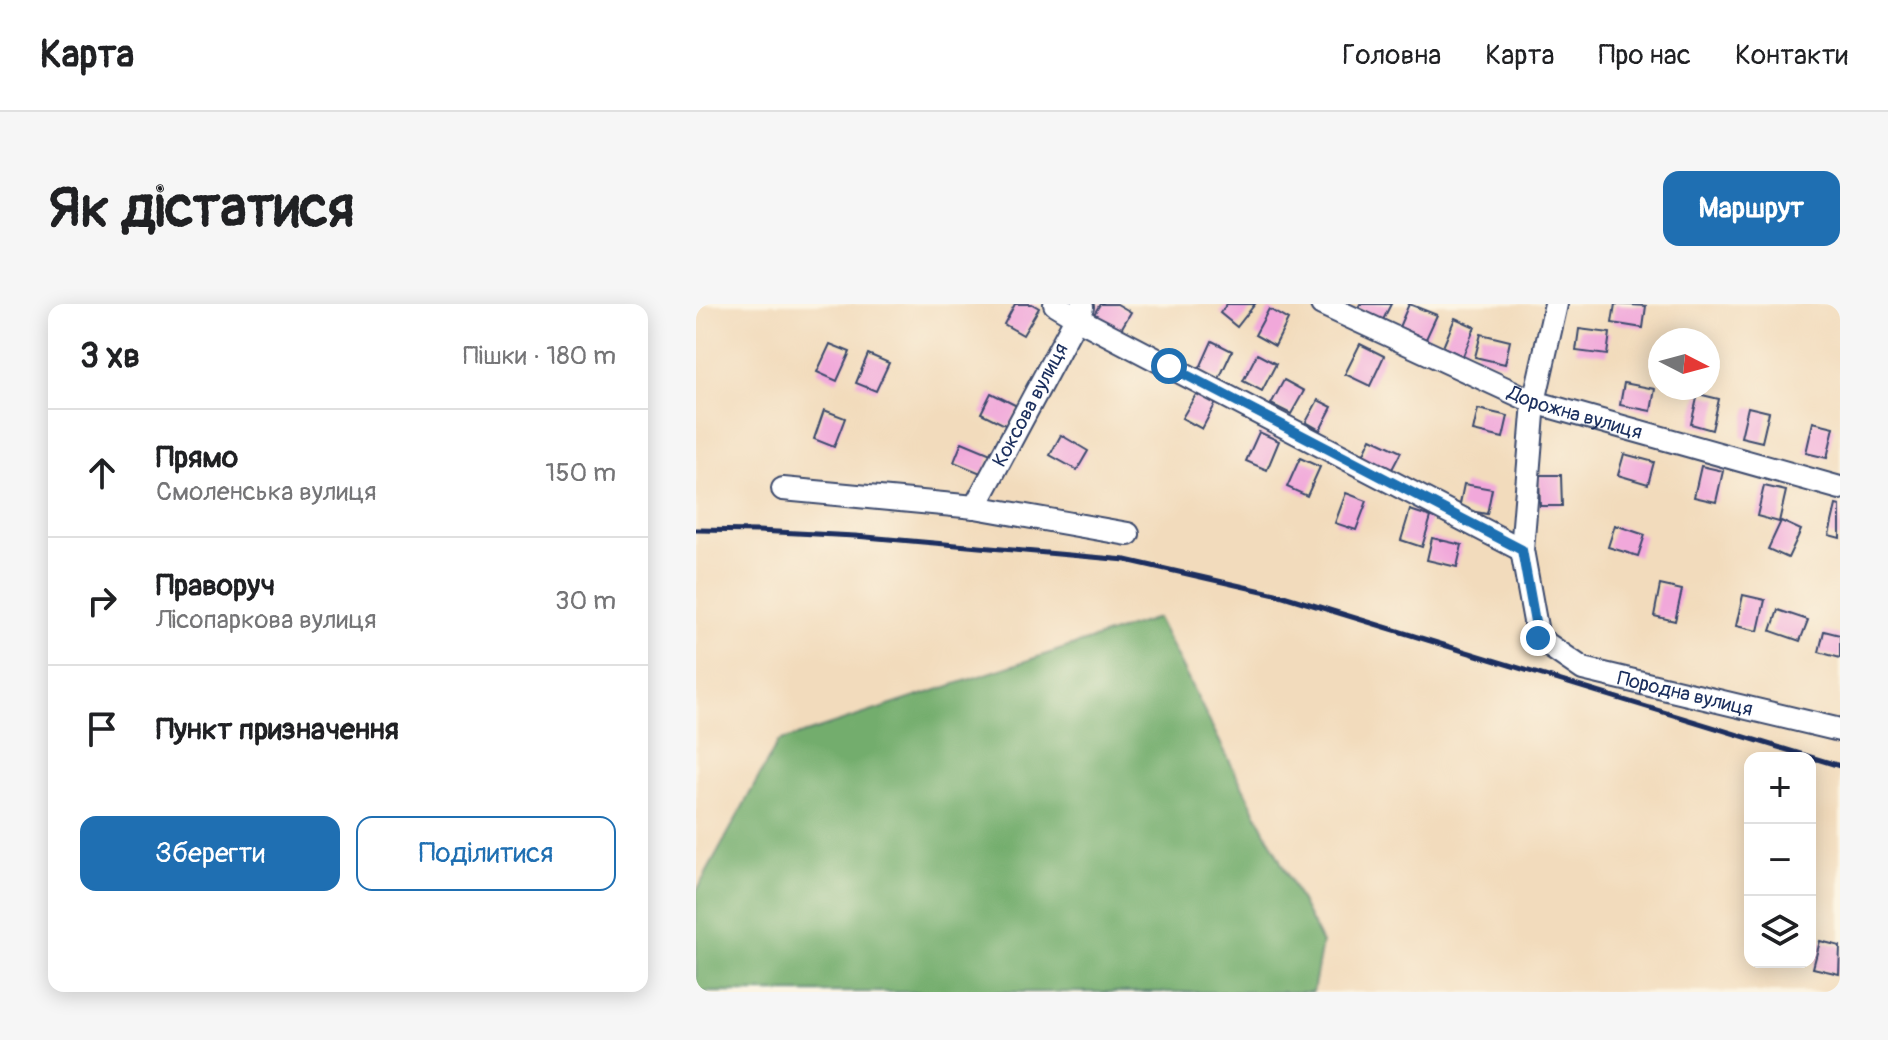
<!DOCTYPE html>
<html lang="uk">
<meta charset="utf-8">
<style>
body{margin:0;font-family:Pangolin,sans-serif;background:#f6f6f6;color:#202124}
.controls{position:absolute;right:24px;bottom:24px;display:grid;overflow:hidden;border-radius:16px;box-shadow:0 4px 20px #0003}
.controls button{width:72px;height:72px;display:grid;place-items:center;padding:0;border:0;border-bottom:2px solid #e0e0e0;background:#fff;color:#202124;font:40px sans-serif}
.compass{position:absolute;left:952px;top:24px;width:72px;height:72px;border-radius:50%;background:#fff;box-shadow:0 4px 20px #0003;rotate:96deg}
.stop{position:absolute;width:24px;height:24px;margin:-18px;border:6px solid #1f6fb2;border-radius:50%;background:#fff}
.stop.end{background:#1f6fb2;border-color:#fff;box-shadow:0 2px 8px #0008}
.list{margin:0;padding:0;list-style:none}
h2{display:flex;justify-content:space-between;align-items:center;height:104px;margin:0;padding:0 32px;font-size:34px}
h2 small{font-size:26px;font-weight:400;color:#757577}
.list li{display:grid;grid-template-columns:52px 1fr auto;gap:24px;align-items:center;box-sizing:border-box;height:128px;padding:0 32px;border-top:2px solid #e0e0e0}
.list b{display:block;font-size:30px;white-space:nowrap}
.list p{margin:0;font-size:26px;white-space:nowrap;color:#757577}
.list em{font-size:26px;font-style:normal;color:#757577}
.actions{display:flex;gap:16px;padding:24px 32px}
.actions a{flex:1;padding:18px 0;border:2px solid #1f6fb2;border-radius:16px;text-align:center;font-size:28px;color:#1f6fb2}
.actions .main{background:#1f6fb2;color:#fff}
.icon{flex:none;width:44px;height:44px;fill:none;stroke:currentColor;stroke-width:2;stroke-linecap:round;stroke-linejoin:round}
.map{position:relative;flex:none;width:1144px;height:688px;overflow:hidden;border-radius:16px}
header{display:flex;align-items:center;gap:48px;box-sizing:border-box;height:112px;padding:0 40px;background:#fff;border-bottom:2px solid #e0e0e0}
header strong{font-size:38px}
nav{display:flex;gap:44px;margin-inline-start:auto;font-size:28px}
.intro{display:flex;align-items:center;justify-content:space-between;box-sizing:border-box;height:192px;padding:0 48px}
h1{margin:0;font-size:56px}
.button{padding:20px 36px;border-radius:16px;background:#1f6fb2;color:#fff;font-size:28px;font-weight:700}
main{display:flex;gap:48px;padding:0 48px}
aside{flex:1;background:#fff;border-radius:16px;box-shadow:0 4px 20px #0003}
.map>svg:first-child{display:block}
</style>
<header>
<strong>Карта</strong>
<nav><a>Головна</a><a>Карта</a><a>Про нас</a><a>Контакти</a></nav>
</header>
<div class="intro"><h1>Як дістатися</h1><a class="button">Маршрут</a></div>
<main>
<aside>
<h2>3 хв<small>Пішки · 180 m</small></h2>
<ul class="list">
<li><svg class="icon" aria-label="ahead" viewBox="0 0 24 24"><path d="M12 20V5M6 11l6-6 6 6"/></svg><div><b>Прямо</b><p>Смоленська вулиця</p></div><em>150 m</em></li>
<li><svg class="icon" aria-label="right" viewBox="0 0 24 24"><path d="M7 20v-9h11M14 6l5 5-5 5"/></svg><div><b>Праворуч</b><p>Лісопаркова вулиця</p></div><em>30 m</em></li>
<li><svg class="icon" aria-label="arrive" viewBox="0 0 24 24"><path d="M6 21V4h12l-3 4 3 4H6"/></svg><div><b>Пункт призначення</b></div></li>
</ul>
<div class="actions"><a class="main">Зберегти</a><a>Поділитися</a></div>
</aside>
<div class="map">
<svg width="1144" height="688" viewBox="0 0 1144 688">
<rect width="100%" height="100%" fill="#fcf5e5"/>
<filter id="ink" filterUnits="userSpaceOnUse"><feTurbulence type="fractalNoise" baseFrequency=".0125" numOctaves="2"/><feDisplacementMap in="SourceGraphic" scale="16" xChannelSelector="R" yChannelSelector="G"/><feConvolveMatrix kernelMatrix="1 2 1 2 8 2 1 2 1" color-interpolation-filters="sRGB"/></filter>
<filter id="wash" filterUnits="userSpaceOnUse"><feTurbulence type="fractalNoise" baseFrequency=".006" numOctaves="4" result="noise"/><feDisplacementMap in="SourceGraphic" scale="32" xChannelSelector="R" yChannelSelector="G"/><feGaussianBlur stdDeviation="1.8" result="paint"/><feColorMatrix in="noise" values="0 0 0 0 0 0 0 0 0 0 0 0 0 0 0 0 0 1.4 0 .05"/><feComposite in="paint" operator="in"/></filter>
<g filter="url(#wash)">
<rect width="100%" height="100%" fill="#f2dbbc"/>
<!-- forest -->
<path fill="#73ad6d" stroke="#476e66" stroke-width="2" d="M 461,314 L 626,639 L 617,688 L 0,688 L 0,588 L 82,438 Z"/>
<g id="blocks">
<!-- building -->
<g fill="#f1a8da">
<path d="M 319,0 L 336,0 L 343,4 L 327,31 L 308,20 Z"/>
<path d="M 404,0 L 421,0 L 435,8 L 424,27 L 397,12 Z"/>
<path d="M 531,0 L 559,0 L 541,23 L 524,9 Z"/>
<path d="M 664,0 L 695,0 L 687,16 L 662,4 Z"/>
<path d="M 713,0 L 741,11 L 730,35 L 703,23 Z"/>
<path d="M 919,0 L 950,2 L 947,24 L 916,19 Z"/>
<path d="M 573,5 L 592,16 L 579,42 L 559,31 Z"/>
<path d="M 759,14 L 779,23 L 767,52 L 747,43 Z"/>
<path d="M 883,25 L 914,29 L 911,51 L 880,47 Z"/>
<path d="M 785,30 L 814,37 L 809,60 L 779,53 Z"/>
<path d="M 516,37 L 536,47 L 523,75 L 503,66 Z"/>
<path d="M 134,40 L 154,48 L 141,77 L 121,68 Z"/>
<path d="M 664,40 L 688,52 L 674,82 L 649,70 Z"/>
<path d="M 172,50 L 193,59 L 180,87 L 160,79 Z"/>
<path d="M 561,50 L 580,60 L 566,87 L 547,77 Z"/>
<path d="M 588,76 L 608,87 L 595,110 L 575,100 Z"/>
<path d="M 928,79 L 959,85 L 955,107 L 924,101 Z"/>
<path d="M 502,87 L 521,97 L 506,125 L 486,114 Z"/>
<path d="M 295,89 L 323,103 L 313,123 L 285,109 Z"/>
<path d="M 1002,90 L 1023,95 L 1016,126 L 995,120 Z"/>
<path d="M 622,96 L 636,103 L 624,126 L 610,118 Z"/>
<path d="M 1052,103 L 1073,108 L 1066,138 L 1045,133 Z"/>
<path d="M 782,105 L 812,112 L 807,134 L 777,127 Z"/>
<path d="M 128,106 L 149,114 L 138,143 L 118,135 Z"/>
<path d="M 1117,118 L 1138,123 L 1131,154 L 1110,149 Z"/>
<path d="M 563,128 L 583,137 L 571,166 L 550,157 Z"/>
<path d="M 365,131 L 392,147 L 381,166 L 354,151 Z"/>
<path d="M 675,134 L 705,148 L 694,169 L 665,156 Z"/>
<path d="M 266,138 L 295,150 L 287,170 L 258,158 Z"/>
<path d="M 928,150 L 958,158 L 952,180 L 922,171 Z"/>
<path d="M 604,154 L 624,163 L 611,192 L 591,183 Z"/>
<path d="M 1005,162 L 1027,167 L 1020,198 L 998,193 Z"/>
<path d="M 843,171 L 865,171 L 866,202 L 844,202 Z"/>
<path d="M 768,180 L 796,185 L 791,210 L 763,205 Z"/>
<path d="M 1068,182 L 1090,187 L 1083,218 L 1061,212 Z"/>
<path d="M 650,189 L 671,197 L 660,226 L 639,219 Z"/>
<path d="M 1140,201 L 1144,202 L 1144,234 L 1133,231 Z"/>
<path d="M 714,206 L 735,213 L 726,243 L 705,236 Z"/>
<path d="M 1085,217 L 1105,226 L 1092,254 L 1072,245 Z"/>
<path d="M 919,221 L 949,231 L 942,252 L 912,243 Z"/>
<path d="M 736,234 L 766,241 L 761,263 L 731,256 Z"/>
<path d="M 964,281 L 986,286 L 979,317 L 958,312 Z"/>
<path d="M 1047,291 L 1069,296 L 1062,327 L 1040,322 Z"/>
<path d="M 1082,306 L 1112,316 L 1104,337 L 1075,327 Z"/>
<path d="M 1128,327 L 1144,331 L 1144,354 L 1123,348 Z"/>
<path d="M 1124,637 L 1144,642 L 1143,670 L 1117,664 Z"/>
</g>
</g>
</g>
<g filter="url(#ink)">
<use href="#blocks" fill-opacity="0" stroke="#3b496c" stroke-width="2"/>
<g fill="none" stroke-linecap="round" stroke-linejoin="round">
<defs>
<g id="minor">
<path d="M 359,0 L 392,20 L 826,246"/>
<path id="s1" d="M 626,0 L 838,98 L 1144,184"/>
<path id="s2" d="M 860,0 L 838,98 L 826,246 L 842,334 L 887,365 L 1144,426"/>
<path d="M 87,185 L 279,203 L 432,230"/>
<path id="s3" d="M 279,203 L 386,3"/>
</g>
</defs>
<!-- minor casing -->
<use href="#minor" stroke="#3b496c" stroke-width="26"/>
<!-- minor -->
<use href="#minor" stroke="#fff" stroke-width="22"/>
<!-- rail -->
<path stroke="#1b2f5e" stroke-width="5" d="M 0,226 L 62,227 L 159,232 L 430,256 L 584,291 L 1144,462"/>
</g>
</g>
<g fill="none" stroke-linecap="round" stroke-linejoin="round" filter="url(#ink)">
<!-- route -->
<path stroke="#1f6fb2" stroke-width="10" d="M 473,62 L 826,246 L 842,334"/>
</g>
<g text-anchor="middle" stroke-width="6" stroke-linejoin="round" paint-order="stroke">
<!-- street labels -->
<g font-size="20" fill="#1b2f5e" stroke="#fcf5e5">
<text dy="7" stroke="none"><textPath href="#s3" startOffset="116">Коксова вулиця</textPath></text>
<text dy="7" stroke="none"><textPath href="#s1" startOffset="276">Дорожна вулиця</textPath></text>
<text dy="7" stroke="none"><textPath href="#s2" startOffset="498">Породна вулиця</textPath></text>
</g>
</g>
</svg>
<div class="controls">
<button>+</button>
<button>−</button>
<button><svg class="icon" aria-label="layers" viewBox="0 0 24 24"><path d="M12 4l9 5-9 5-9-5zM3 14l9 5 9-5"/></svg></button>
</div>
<svg class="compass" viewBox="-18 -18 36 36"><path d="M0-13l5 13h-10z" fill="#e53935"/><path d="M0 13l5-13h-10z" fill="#757577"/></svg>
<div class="stop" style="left:473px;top:62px"></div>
<div class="stop end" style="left:842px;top:334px"></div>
</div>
</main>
